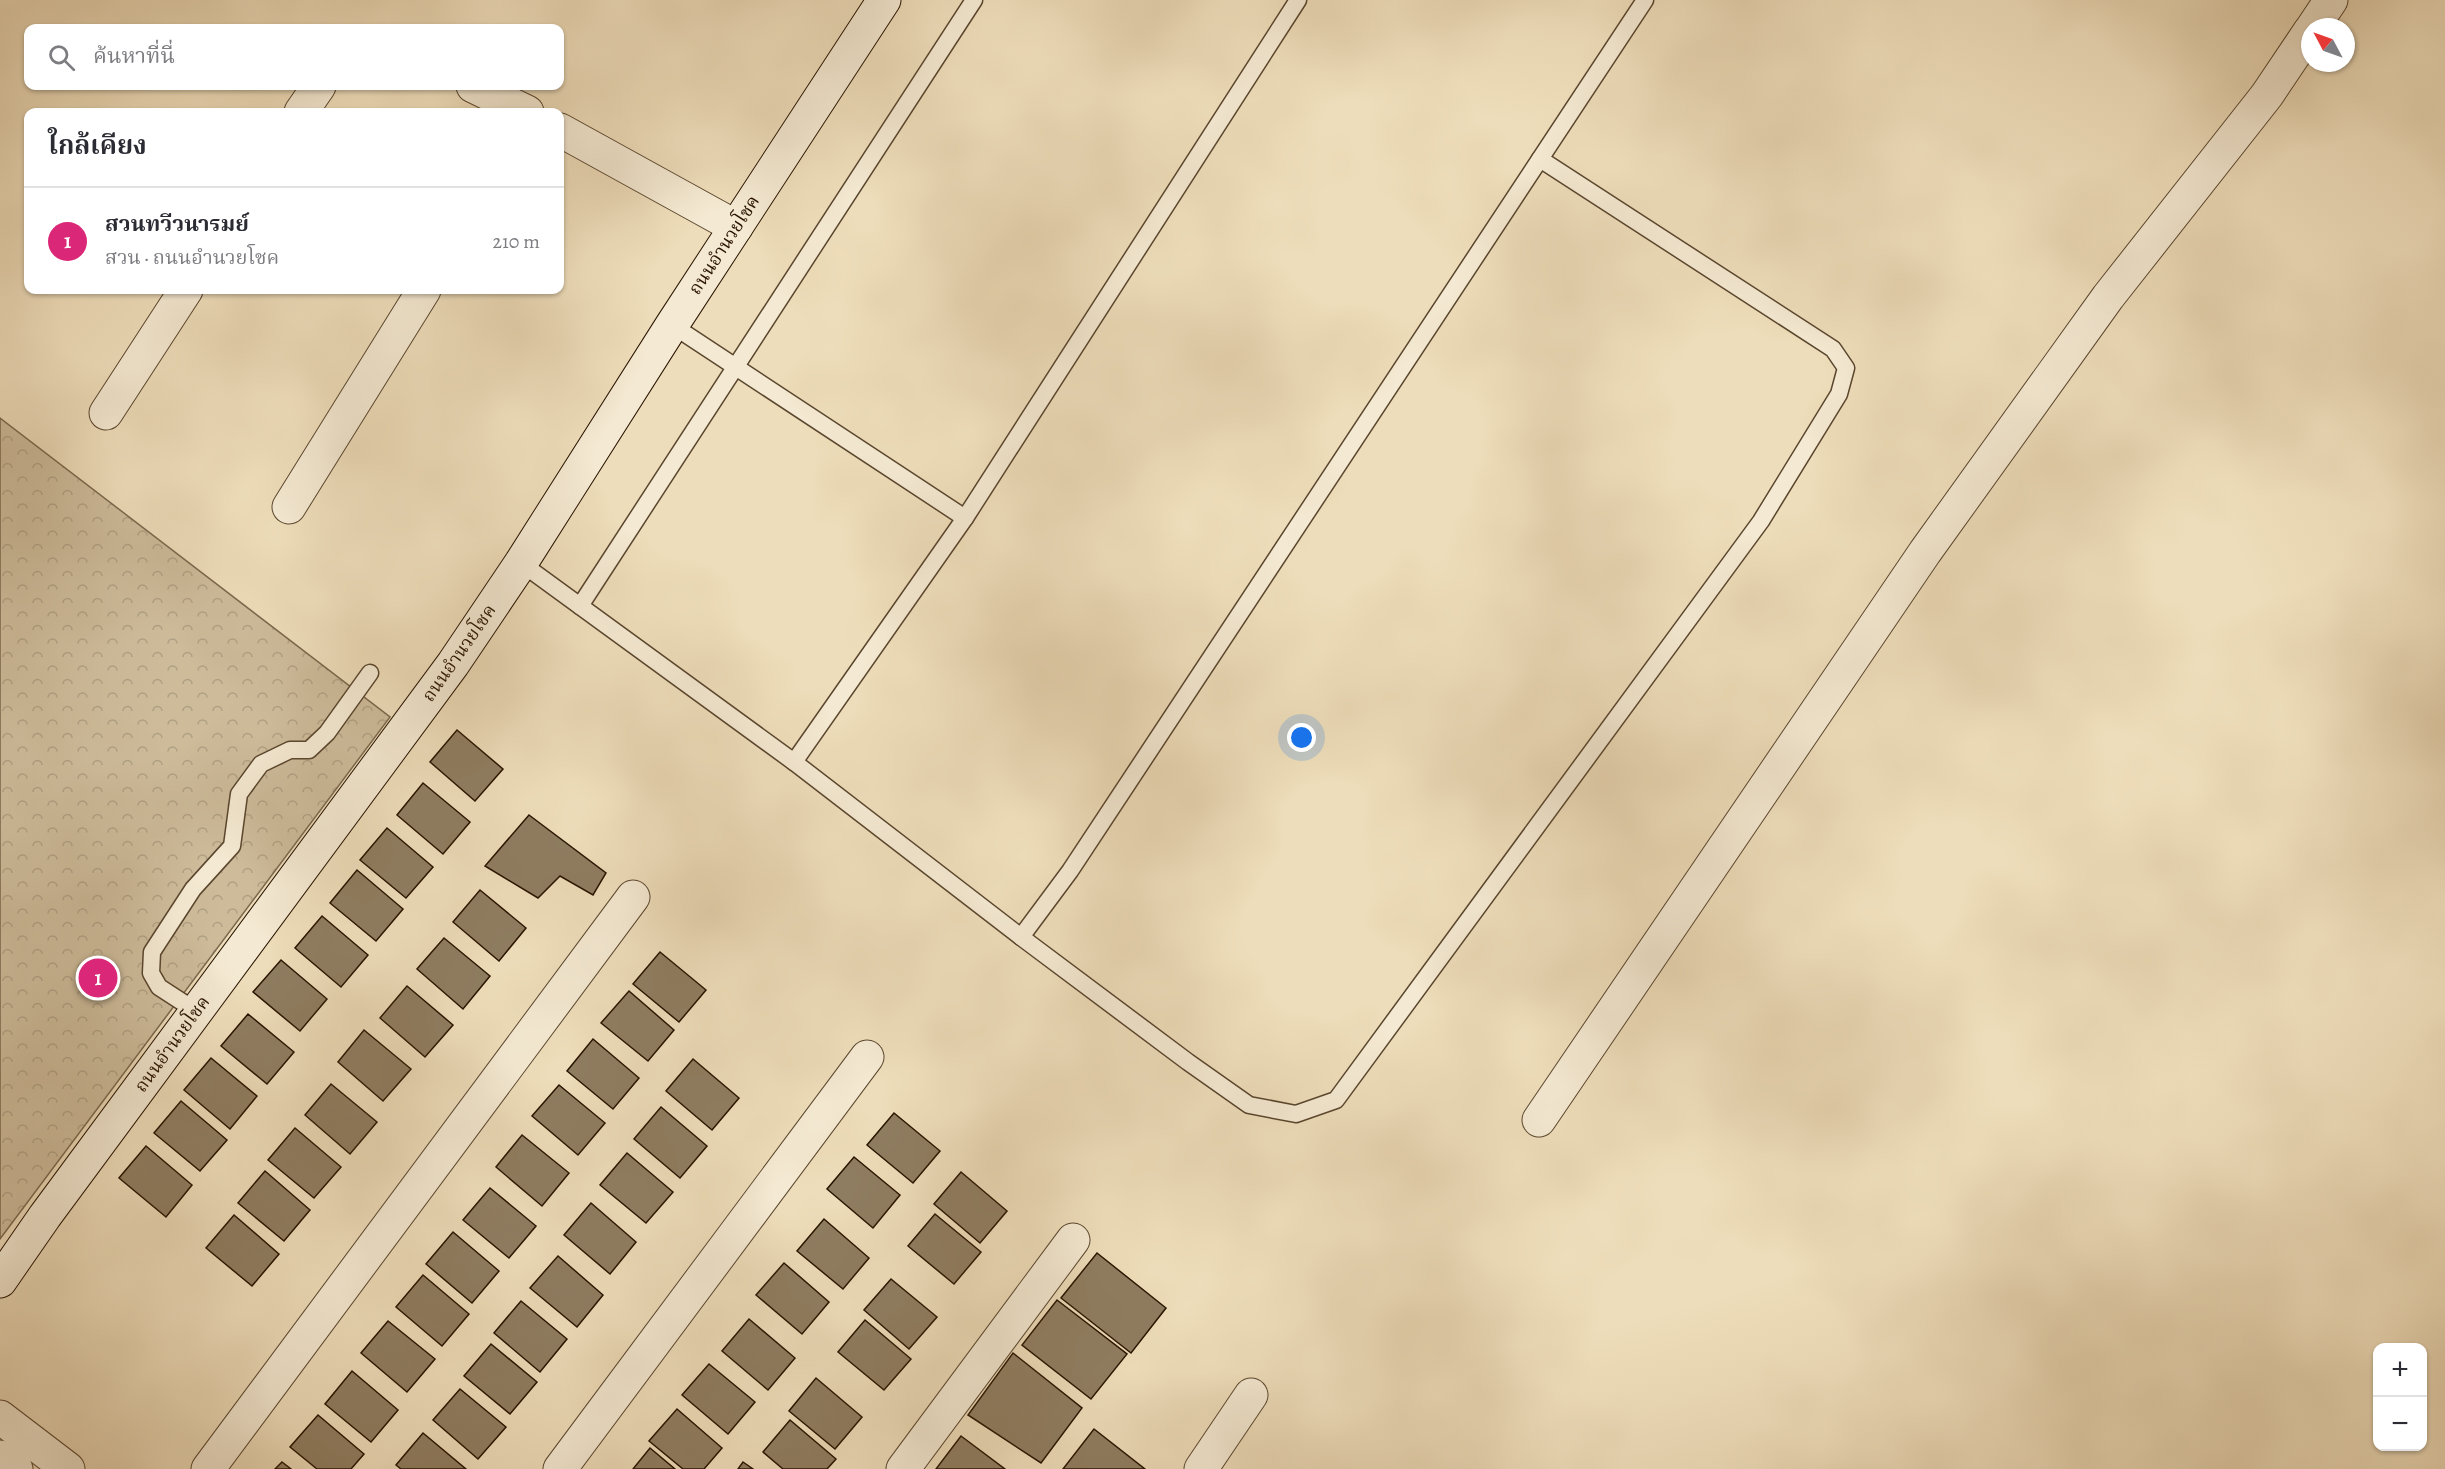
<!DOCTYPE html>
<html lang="th">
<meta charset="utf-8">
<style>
body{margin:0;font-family:Alegreya,"Noto Serif Thai",serif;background:#f7f7f7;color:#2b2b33}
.controls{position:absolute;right:18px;bottom:18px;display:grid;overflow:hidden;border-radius:12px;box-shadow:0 2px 4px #0004}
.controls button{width:54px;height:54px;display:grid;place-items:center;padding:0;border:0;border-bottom:2px solid #e1e1e2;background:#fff;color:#2b2b33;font:30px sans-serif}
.compass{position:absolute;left:2301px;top:18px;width:54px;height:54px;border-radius:50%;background:#fff;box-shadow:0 2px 4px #0004;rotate:311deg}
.you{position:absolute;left:1302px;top:738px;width:21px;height:21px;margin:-15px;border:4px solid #fff;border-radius:50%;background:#1a73e8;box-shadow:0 0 0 9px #1a73e833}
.badge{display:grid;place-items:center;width:39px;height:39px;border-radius:50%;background:#db2777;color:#fff;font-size:20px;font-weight:700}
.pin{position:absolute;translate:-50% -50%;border:3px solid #fff;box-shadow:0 2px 6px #0006}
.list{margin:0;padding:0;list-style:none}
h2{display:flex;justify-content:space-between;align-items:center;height:78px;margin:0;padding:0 24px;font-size:26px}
h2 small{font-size:20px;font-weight:400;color:#7c7c81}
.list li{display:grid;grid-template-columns:39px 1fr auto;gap:18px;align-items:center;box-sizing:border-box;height:108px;padding:0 24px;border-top:2px solid #e1e1e2}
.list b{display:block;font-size:22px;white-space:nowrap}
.list p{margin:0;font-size:20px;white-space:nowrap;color:#7c7c81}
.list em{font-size:20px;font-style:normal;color:#7c7c81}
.icon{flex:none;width:33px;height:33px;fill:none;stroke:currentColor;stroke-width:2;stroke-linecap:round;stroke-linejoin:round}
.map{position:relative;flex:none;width:2445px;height:1469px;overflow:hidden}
.search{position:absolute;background:#fff;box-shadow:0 2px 4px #0004;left:24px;top:24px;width:540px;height:66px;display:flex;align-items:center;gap:15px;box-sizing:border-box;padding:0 21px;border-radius:12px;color:#7c7c81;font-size:22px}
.panel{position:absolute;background:#fff;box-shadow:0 2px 4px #0004;left:24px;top:108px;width:540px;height:186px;border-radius:12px}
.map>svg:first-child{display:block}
</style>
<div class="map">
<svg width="2445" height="1469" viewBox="0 0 2445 1469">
<defs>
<pattern id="forest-crowns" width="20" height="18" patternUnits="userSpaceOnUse" patternTransform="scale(1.5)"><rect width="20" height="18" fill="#cdbb9a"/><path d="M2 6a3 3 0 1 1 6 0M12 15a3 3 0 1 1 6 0" fill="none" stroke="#b0a083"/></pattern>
</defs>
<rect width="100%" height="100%" fill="#eeddba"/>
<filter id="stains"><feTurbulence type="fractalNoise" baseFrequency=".00333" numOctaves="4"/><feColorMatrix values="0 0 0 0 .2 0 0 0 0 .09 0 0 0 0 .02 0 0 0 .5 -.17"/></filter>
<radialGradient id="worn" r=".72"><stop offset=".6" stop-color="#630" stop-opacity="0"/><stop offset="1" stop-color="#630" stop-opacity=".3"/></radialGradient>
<!-- forest -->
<path fill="url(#forest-crowns)" stroke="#7b684d" stroke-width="1.5" d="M 0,418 L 390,717 L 0,1239 Z"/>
<!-- building -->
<g fill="#8f7d61" stroke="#291400" stroke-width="1.5">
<path d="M 457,730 L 503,769 L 475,801 L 430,762 Z"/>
<path d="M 423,783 L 470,822 L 443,854 L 397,815 Z"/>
<path d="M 529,815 L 606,873 L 593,895 L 560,876 L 538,898 L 485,866 Z"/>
<path d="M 387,828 L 433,867 L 406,898 L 360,860 Z"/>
<path d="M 357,870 L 403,909 L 376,941 L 330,903 Z"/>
<path d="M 480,890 L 526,928 L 499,961 L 453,922 Z"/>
<path d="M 322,916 L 368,955 L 341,987 L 295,948 Z"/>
<path d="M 444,938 L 490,976 L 463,1009 L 417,969 Z"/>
<path d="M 660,952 L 706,990 L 679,1022 L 633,984 Z"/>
<path d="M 281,960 L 327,999 L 300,1031 L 253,992 Z"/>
<path d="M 407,986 L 453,1025 L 425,1057 L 380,1018 Z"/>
<path d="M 629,991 L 674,1030 L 648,1061 L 601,1023 Z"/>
<path d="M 248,1014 L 294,1052 L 267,1084 L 221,1046 Z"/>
<path d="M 364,1030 L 411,1069 L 383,1101 L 338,1062 Z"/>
<path d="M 593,1039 L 639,1078 L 613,1109 L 567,1071 Z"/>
<path d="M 211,1058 L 257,1096 L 230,1129 L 184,1090 Z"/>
<path d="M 693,1059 L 739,1098 L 712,1130 L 666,1091 Z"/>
<path d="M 331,1084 L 377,1122 L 350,1154 L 305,1115 Z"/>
<path d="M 559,1085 L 605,1123 L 578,1155 L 532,1116 Z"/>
<path d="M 181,1101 L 227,1140 L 200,1171 L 154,1133 Z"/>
<path d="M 661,1107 L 707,1146 L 680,1178 L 634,1139 Z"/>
<path d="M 894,1113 L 940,1151 L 913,1183 L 867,1145 Z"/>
<path d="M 295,1128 L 341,1167 L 314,1198 L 268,1160 Z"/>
<path d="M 522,1135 L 569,1173 L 542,1206 L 496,1167 Z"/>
<path d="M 146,1146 L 192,1185 L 166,1217 L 119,1178 Z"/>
<path d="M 627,1153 L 673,1192 L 646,1223 L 600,1185 Z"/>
<path d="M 854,1157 L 900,1195 L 873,1228 L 827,1189 Z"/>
<path d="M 265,1171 L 310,1210 L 284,1241 L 238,1203 Z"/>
<path d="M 961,1172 L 1007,1211 L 980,1243 L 934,1204 Z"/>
<path d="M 490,1188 L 536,1226 L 509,1258 L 463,1220 Z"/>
<path d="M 591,1203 L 636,1242 L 610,1274 L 564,1235 Z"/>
<path d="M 935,1214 L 981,1252 L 954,1284 L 908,1246 Z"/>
<path d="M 234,1215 L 279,1254 L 252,1286 L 206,1248 Z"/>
<path d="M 824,1219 L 869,1258 L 843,1289 L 797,1251 Z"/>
<path d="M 453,1232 L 499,1271 L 472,1303 L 426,1264 Z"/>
<path d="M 1097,1253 L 1166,1308 L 1131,1353 L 1061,1298 Z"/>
<path d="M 558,1256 L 603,1295 L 577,1327 L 530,1288 Z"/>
<path d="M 784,1263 L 829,1302 L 802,1334 L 756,1295 Z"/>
<path d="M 423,1275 L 469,1314 L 442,1346 L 396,1307 Z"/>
<path d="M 891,1279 L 937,1317 L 909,1349 L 864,1310 Z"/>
<path d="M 1057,1300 L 1127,1354 L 1091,1399 L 1022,1345 Z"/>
<path d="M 521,1301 L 567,1339 L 540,1372 L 494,1333 Z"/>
<path d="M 749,1319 L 795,1358 L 768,1390 L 722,1351 Z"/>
<path d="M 865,1320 L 911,1359 L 884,1390 L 838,1352 Z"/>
<path d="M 388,1321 L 435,1359 L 407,1392 L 361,1353 Z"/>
<path d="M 491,1344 L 537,1382 L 510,1414 L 464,1376 Z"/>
<path d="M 1013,1353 L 1082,1408 L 1041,1463 L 968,1415 Z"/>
<path d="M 709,1364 L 755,1402 L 728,1434 L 682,1395 Z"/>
<path d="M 352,1371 L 398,1410 L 371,1442 L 325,1404 Z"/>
<path d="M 816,1378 L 862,1417 L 835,1449 L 789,1411 Z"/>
<path d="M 460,1389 L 506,1427 L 478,1459 L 433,1420 Z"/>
<path d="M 677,1409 L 722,1448 L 704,1469 L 683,1469 L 649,1441 Z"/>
<path d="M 318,1415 L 364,1454 L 351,1469 L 317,1469 L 290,1447 Z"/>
<path d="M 790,1420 L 836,1459 L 827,1469 L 783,1469 L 763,1452 Z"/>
<path d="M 1094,1429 L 1145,1469 L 1063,1469 Z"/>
<path d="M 423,1433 L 466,1469 L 401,1469 L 396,1465 Z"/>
<path d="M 961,1436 L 1005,1469 L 936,1469 Z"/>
<path d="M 650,1448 L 675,1469 L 633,1469 Z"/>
<path d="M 282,1462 L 291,1469 L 275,1469 Z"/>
<path d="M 743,1462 L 753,1469 L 738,1469 Z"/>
</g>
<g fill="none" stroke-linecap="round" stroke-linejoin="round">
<defs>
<g id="lane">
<path d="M 1298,0 L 965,518 L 794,762 L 1021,937 L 1070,871 L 1645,0"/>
<path d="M 672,325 L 965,518"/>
<path d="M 521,563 L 580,606 L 974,0"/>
<path d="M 580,606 L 794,762"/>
<path d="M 1021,937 L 1188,1062 L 1249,1105 L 1296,1114 L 1336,1100 L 1761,521 L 1839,394 L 1846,368 L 1833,349 L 1540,159"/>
<path d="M 196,1011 L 159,987 L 151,973 L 152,952 L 193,889 L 232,846 L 239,794 L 261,764 L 290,750 L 309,750 L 327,733 L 370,673"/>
</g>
<g id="street">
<path d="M 2313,27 L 2331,0"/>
<path d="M 473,86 L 527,112"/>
<path d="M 301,112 L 319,86"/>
<path d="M 560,130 L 736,227"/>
<path d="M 106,413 L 186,290"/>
<path d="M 289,507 L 424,290"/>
<path d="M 1539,1120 L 1925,552 L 2108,297 L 2267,95 L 2310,31"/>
<path d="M 0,1417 L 68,1469"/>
<path d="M 0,1457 L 16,1469"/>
<path d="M 208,1469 L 633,897"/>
<path d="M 560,1469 L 867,1057"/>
<path d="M 903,1469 L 1073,1240"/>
<path d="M 1201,1469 L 1251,1395"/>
</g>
<path id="secondary" d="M 0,1281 L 45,1216 L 453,664 L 521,563 L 672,325 L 884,0"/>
</defs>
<!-- lane casing -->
<use href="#lane" stroke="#5a462e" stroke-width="19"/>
<!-- street casing -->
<use href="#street" stroke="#5a462e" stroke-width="35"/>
<!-- secondary casing -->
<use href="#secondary" stroke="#291400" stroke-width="35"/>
<!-- lane -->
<use href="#lane" stroke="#f4e9d2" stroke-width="16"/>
<!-- street -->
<use href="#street" stroke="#f4e9d2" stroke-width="33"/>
<!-- secondary -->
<use href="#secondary" stroke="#f4e9d2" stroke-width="33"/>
</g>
<g text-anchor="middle" stroke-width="5" stroke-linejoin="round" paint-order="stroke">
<!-- street labels -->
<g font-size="18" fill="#291400" stroke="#f4e9d2">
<text transform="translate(724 245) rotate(-57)" y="6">ถนนอำนวยโชค</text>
<text transform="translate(459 653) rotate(-55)" y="6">ถนนอำนวยโชค</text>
<text transform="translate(172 1044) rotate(-54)" y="6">ถนนอำนวยโชค</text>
</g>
</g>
<rect width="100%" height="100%" filter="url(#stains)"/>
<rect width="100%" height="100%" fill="url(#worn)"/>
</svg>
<div class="controls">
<button>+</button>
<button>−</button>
</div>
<svg class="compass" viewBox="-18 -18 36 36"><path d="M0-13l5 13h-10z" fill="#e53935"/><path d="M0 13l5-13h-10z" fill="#7c7c81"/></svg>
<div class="you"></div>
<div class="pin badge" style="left:98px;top:978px">1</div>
<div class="search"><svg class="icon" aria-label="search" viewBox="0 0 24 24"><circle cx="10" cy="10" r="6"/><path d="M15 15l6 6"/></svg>ค้นหาที่นี่</div>
<section class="panel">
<h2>ใกล้เคียง<small></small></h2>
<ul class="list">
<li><span class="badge">1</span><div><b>สวนทวีวนารมย์</b><p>สวน · ถนนอำนวยโชค</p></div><em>210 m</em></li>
</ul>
</section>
</div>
